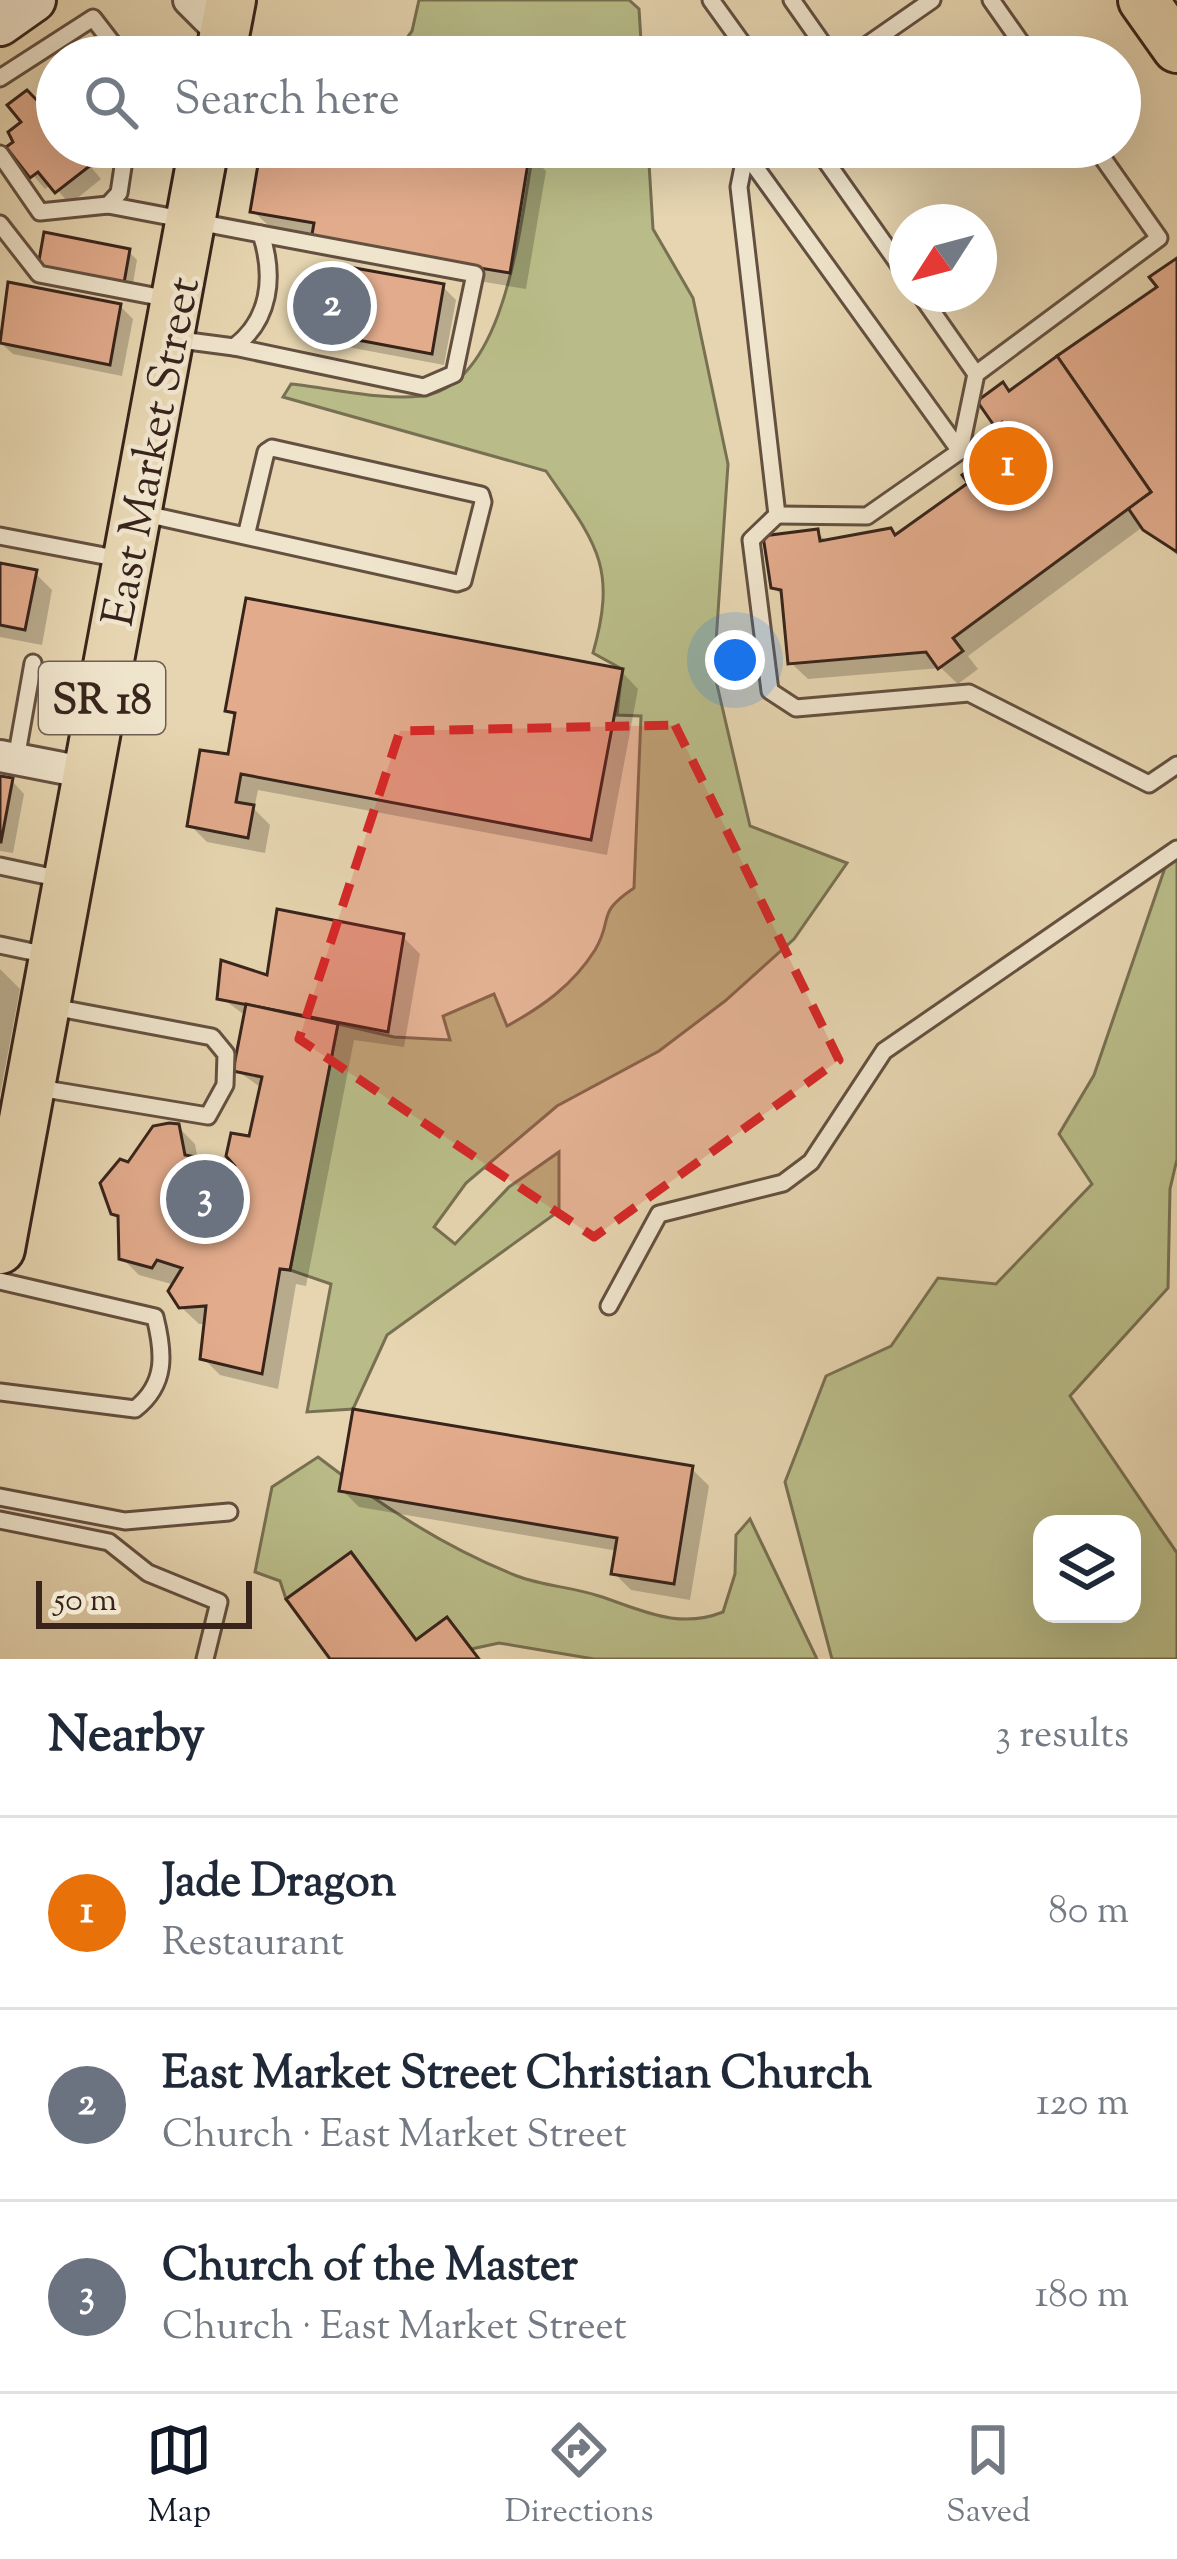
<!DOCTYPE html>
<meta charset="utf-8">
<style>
body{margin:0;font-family:"Sorts Mill Goudy",serif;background:#f2f2f3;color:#1f2937}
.controls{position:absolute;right:36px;bottom:36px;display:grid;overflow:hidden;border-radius:24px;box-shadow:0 12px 48px #0002}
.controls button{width:108px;height:108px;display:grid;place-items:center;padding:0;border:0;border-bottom:3px solid #e0e1e3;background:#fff;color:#1f2937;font:60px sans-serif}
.compass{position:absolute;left:889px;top:204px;width:108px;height:108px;border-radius:50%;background:#fff;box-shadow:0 12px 48px #0002;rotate:234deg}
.scale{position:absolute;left:36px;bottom:30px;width:216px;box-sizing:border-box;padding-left:12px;border:6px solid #38241b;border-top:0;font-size:33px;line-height:42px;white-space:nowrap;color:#38241b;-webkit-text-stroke:9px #efe4cc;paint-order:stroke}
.you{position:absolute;left:735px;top:660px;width:42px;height:42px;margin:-30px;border:9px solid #fff;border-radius:50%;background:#1a73e8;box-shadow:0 0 0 18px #1a73e833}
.badge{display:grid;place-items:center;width:78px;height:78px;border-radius:50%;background:#111827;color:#fff;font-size:39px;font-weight:700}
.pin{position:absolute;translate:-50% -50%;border:6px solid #fff;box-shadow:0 3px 12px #0006}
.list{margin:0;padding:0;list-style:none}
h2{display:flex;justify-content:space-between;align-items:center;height:156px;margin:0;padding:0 48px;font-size:51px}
h2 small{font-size:39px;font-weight:400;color:#747a83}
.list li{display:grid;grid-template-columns:78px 1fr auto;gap:36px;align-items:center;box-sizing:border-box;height:192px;padding:0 48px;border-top:3px solid #e0e1e3}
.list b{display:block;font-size:45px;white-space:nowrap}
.list p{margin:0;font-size:39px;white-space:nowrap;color:#747a83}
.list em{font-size:39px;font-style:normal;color:#747a83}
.icon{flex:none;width:66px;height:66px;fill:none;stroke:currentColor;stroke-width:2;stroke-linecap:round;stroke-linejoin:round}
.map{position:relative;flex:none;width:1177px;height:1659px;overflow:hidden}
.search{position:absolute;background:#fff;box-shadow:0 12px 48px #0002;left:36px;right:36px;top:36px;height:132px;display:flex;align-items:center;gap:30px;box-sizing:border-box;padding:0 42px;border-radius:66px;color:#747a83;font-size:45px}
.sheet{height:732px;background:#fff}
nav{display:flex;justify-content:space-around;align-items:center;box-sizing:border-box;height:168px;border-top:3px solid #e0e1e3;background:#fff;font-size:33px;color:#747a83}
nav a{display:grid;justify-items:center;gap:6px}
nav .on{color:#111827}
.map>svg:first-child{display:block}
</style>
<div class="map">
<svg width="1177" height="1659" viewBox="0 0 1177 1659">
<rect width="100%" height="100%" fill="#e6d5b0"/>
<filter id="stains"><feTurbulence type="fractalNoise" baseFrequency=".00167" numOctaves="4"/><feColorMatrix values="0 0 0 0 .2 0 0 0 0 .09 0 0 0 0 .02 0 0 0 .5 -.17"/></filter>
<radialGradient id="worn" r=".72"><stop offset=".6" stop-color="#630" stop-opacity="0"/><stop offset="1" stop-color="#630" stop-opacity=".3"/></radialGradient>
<!-- green -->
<g fill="#b9bc88" stroke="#787052" stroke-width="3" fill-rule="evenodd">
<path d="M 419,0 L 629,0 L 639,9 L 642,57 L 393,57 L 412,31 Z"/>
<path d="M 534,147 L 648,147 L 653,229 L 693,298 L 728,464 L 714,672 L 750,826 L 847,863 L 794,939 L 725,1001 L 659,1051 L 557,1106 L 466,1183 L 434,1227 L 455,1244 L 509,1187 L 559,1152 L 559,1211 L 387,1335 L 353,1409 L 307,1412 L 331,1284 L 290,1270 L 338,1024 L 394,1037 L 450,1040 L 443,1016 L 494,994 L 507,1026 C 542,1007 573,985 595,950 C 614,918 595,914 634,888 L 641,716 L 617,715 L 622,669 L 593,653 C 618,565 595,542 546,471 L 283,397 L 291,384 C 331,388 382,401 422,396 C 508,385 521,215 534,147 Z"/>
<path d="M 1177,849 L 1177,1159 L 1170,1189 L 1168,1288 L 1070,1396 L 1177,1553 L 1177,1659 L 832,1659 L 785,1482 L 826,1376 L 891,1346 L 938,1278 L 996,1284 L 1092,1184 L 1059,1134 L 1094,1075 L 1170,853 ZM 1042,1524 L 1132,1524 L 1132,1614 L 1042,1614 Z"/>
<path d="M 318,1457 C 380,1505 444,1547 517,1576 C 543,1586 572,1587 599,1596 C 642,1610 678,1630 723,1612 L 735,1574 L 736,1535 L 750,1519 L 817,1659 L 594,1659 L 499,1643 L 471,1649 L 447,1617 L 416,1640 L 351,1552 L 286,1599 L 280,1581 L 255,1572 L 272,1487 Z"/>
</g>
<!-- shadow -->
<g fill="#0003">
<path d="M 25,123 L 57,127 L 57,147 L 74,147 L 101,179 L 70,204 L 52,184 L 45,189 L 10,148 Z"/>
<path d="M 264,147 L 487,147 L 529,154 L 546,171 L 526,289 L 331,256 L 315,235 L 271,228 L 253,211 Z"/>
<path d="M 129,252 L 137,260 L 132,289 L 50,273 L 42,265 Z"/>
<path d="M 1177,262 L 1177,555 L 1144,526 L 968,656 L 978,669 L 958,684 L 941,668 L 808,679 L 790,662 L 785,598 L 773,587 L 817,532 L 828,543 L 896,538 L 972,483 L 1014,442 L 997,425 L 1010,393 L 1161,288 Z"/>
<path d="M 10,285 L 120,306 L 133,319 L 122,376 L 13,354 L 0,342 Z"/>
<path d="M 443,287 L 456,300 L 444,365 L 342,346 L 330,333 Z"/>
<path d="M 0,566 L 35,573 L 52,590 L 42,645 L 0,637 Z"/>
<path d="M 621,671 L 638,689 L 607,855 L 258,790 L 254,809 L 270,825 L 265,853 L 207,842 L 190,825 L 230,758 L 237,719 L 228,710 Z"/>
<path d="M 0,779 L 12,781 L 24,794 L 13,853 L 0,851 Z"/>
<path d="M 403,937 L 420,954 L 404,1047 L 354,1040 L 306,1286 L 296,1284 L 278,1389 L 220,1375 L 203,1358 L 207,1324 L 199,1324 L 181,1307 L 175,1285 L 139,1275 L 122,1258 L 122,1220 L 114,1213 L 129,1166 L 178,1127 L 195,1144 L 198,1161 L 240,1168 L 263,1089 L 236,1070 L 246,1016 L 220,997 Z"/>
<path d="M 0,969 L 20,989 L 0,1095 Z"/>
<path d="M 692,1469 L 709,1486 L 690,1600 L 631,1590 L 614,1573 L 618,1551 L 359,1507 L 342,1490 Z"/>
<path d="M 351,1555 L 419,1641 L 447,1621 L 480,1659 L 334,1659 Z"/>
</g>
<!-- building -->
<g fill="#e2ab8c" stroke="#38241b" stroke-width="3">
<path d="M 27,90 L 57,121 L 57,147 L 77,147 L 91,165 L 55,193 L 38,172 L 30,178 L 6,147 L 13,142 L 8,132 L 21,122 L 7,105 Z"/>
<path d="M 261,147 L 530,151 L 510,273 L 311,240 L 314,223 L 250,212 Z"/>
<path d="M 44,232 L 130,249 L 124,283 L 38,266 Z"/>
<path d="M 1177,258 L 1177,552 L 1143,530 L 1128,508 L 1151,492 L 1057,356 L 1157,287 L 1149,277 Z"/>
<path d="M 338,265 L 444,284 L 432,354 L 326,334 Z"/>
<path d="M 8,282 L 121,304 L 110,365 L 0,343 Z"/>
<path d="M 1057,356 L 1151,492 L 953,638 L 963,651 L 938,669 L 926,652 L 788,664 L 781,590 L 771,588 L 763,536 L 818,529 L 820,541 L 891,528 L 895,535 L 968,483 L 962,475 L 1014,438 L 1002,422 L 995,427 L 977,401 L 1003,382 L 1009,391 Z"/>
<path d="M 0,563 L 37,570 L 25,630 L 0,625 Z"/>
<path d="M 246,598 L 623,669 L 591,840 L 241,774 L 236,802 L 254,805 L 248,838 L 187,826 L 200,750 L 228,754 L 235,713 L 225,711 Z"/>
<path d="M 0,776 L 13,778 L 1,842 L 0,842 Z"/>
<path d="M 277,909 L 404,934 L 388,1032 L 217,999 L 221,960 L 267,975 Z"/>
<path d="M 246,1004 L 338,1024 L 290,1270 L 280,1269 L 262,1374 L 200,1359 L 206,1306 L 179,1308 L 168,1291 L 182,1268 L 157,1260 L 152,1268 L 119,1259 L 118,1216 L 111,1214 L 100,1183 L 120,1159 L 128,1162 L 153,1126 L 169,1123 L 179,1124 L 185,1155 L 233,1164 L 226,1156 L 231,1133 L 249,1136 L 262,1077 L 233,1071 Z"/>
<path d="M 353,1409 L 693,1466 L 674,1584 L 611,1574 L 617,1538 L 339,1491 Z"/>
<path d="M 351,1552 L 416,1640 L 447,1617 L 479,1659 L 330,1659 L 286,1599 Z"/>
</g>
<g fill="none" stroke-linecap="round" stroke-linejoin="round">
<defs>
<g id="service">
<path d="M 711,0 L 752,57"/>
<path d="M 792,0 L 832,57"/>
<path d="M 991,0 L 1031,57"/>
<path d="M 850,57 L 932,0"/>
<path d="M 0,78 L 93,18 L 123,57"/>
<path d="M 747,147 L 739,187 L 777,515 L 751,540 L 770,691 L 796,708 L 969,693 L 1149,784 L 1177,765"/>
<path d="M 816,147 L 907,276"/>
<path d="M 0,154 L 40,212 L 108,205 L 261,234 C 275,277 270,320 234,347 L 173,339"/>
<path d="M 746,154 L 960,451"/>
<path d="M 108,205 L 119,193 L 126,147"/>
<path d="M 0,224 L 39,274 L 169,299"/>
<path d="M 920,294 L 976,374"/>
<path d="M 234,347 L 424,387 L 454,374 L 475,274 L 261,234"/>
<path d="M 141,513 L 457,583 L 463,581 L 483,502 L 481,495 L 272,448 L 266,452 L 246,536"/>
<path d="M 777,515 L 867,516 L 960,451 L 976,374 L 1159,238 L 1095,147"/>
<path d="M 0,536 L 120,559"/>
<path d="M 16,759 L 33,663"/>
<path d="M 0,866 L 61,879"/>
<path d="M 0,945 L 47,955"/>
<path d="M 33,1087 L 208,1116 L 225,1085 L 226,1054 L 212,1037 L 48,1006"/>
<path d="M 0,1281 L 155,1317 C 164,1353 167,1384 135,1409 L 0,1392"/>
<path d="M 609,1306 L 659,1214 L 783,1183 L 811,1162 L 884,1051 L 1177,849"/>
<path d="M 0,1497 L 125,1521 L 229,1512"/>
<path d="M 0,1520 L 109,1542 L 148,1573 L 219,1602 L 205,1659"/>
</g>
<g id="minor">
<path d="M 189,0 L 224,35"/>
<path d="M 0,756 L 88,773"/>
</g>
<path id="secondary" d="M 0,24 L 34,0"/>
<g id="primary">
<path d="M 1143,0 L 1177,48"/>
<path d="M 220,57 L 231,0"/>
<path d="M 0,1249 L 204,147"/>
</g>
</defs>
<!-- service casing -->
<use href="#service" stroke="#645040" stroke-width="21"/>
<!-- minor casing -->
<use href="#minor" stroke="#645040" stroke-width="36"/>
<!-- secondary casing -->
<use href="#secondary" stroke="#38241b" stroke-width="48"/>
<!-- primary casing -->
<use href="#primary" stroke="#38241b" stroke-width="54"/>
<!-- service -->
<use href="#service" stroke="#efe4cc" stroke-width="15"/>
<!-- minor -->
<use href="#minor" stroke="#efe4cc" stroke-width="30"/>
<!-- secondary -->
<use href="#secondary" stroke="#efe4cc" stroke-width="42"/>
<!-- primary -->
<use href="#primary" stroke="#e6d5b0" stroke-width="48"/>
</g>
<!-- marked area -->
<path fill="#d62828" fill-opacity="0.2" stroke="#d62828" stroke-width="9" stroke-dasharray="24 15" stroke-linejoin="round" d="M 675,725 L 839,1060 L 594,1237 L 299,1039 L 400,731 Z"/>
<g text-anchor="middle" stroke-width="9" stroke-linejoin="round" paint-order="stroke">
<!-- shield labels -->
<rect fill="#efe4cc" stroke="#6f5e50" stroke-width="3" x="39" y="662" width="126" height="72" rx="9"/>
<g font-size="42" font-weight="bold" fill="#38241b">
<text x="102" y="713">SR 18</text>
</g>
<!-- street labels -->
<g font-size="45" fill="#38241b" stroke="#efe4cc">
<text transform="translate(149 451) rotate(-79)" y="16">East Market Street</text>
</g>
</g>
<rect width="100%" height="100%" filter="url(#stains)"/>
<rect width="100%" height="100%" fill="url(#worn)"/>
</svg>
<div class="controls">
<button><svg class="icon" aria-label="layers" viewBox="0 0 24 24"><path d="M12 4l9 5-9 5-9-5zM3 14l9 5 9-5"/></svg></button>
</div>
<svg class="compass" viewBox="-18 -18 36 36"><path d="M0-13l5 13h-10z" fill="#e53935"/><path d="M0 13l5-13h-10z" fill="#747a83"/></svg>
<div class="scale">50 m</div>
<div class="you"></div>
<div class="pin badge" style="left:1008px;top:466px;background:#e8710a">1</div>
<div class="pin badge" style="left:332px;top:306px;background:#6b7280">2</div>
<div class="pin badge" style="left:205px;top:1199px;background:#6b7280">3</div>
<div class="search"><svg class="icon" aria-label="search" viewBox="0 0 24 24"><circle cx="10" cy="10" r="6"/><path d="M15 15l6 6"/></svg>Search here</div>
</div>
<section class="sheet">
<h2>Nearby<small>3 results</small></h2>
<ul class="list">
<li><span class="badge" style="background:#e8710a">1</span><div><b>Jade Dragon</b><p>Restaurant</p></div><em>80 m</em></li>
<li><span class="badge" style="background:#6b7280">2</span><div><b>East Market Street Christian Church</b><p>Church · East Market Street</p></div><em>120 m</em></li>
<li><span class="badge" style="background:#6b7280">3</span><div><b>Church of the Master</b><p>Church · East Market Street</p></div><em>180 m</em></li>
</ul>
</section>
<nav>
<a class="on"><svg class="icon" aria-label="map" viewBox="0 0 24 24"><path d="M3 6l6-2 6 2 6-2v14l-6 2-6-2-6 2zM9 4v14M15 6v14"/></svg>Map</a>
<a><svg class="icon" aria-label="directions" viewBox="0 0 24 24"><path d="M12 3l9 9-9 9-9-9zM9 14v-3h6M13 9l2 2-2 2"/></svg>Directions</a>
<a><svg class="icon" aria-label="saved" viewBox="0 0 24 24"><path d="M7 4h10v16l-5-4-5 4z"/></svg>Saved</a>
</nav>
